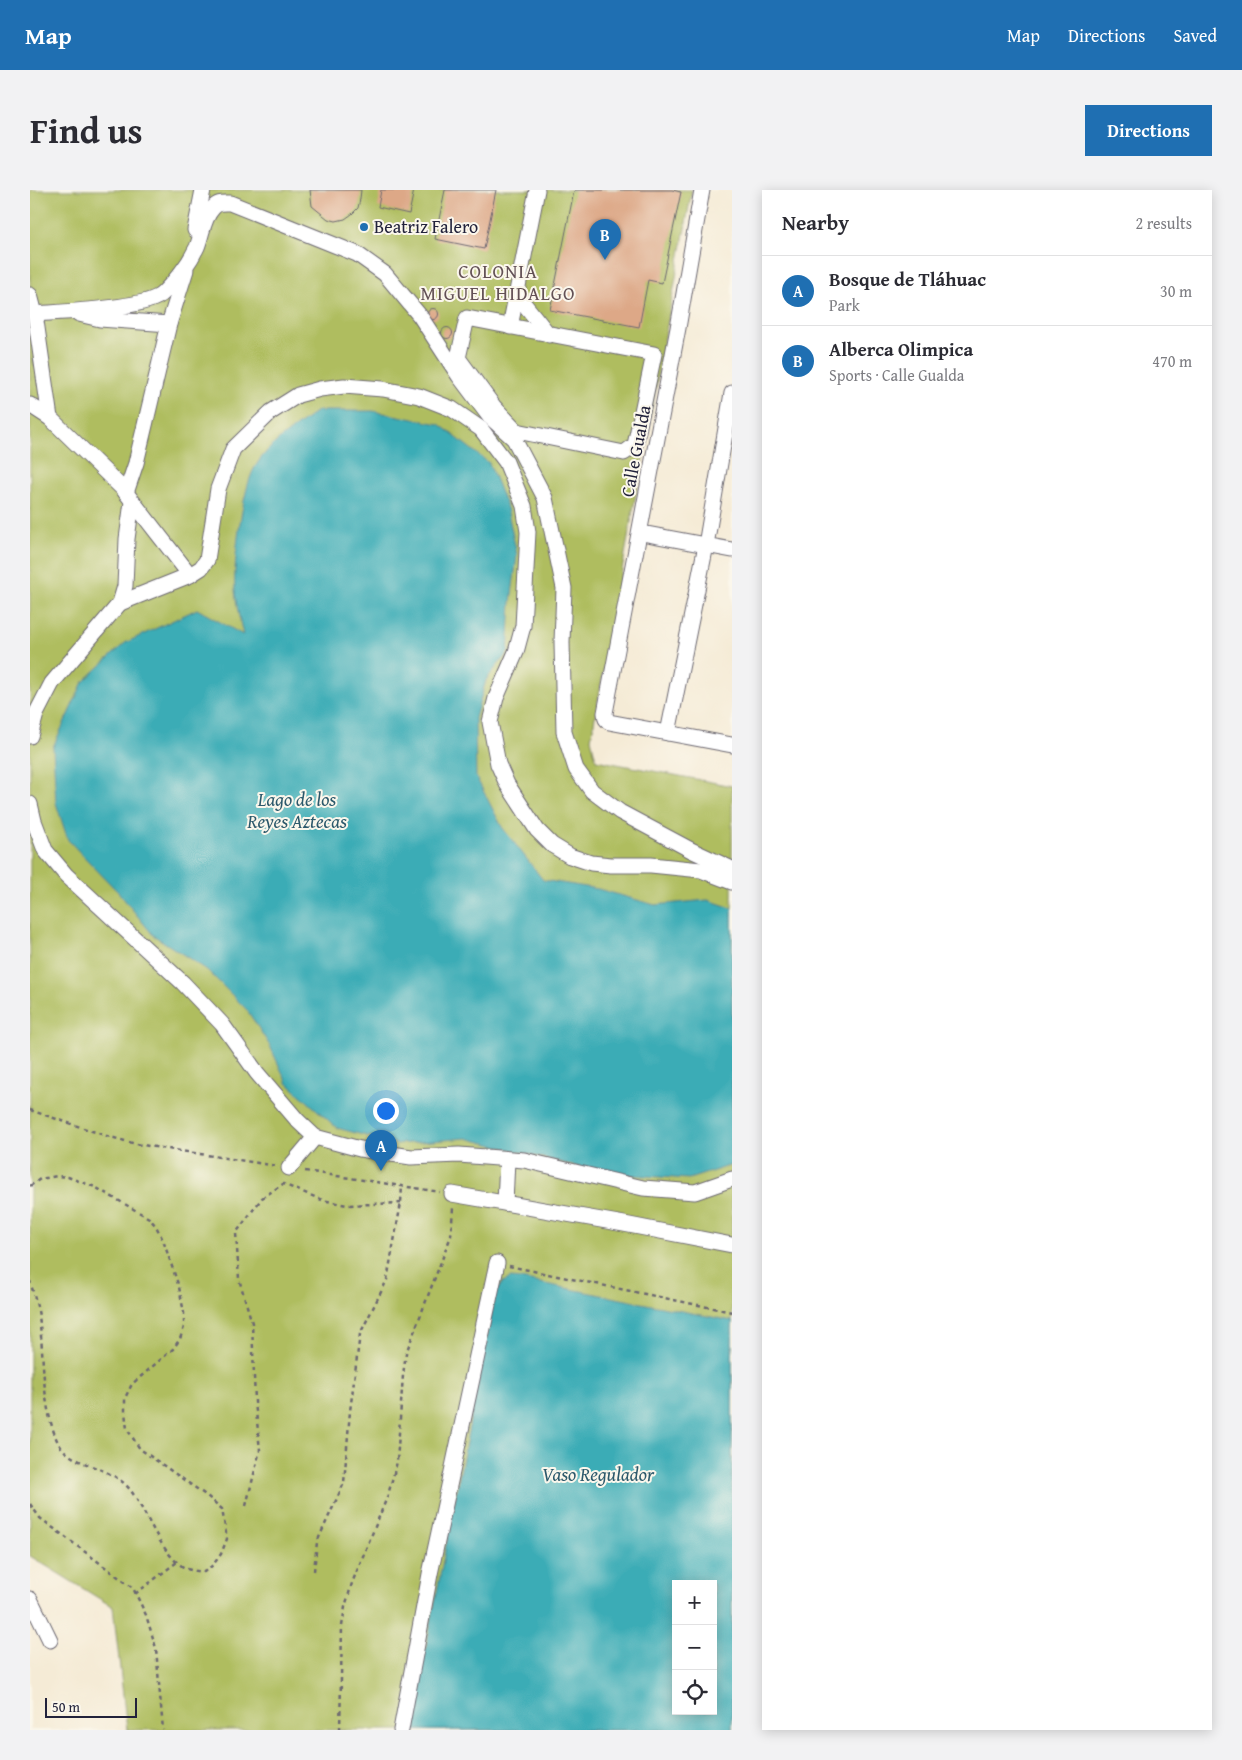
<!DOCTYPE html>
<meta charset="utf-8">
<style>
body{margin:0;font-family:"Gentium Book Plus",serif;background:#f2f2f3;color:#2b2b33}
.controls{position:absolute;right:15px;bottom:15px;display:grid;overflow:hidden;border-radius:0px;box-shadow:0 2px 12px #0003}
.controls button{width:45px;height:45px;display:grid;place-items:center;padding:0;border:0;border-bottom:1px solid #e1e1e2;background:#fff;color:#2b2b33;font:25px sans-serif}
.scale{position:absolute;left:15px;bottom:12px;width:92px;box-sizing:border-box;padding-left:5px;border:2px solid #22223b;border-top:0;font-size:14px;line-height:18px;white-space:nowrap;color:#22223b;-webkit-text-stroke:4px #fbf7ec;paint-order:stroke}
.you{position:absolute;left:355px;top:920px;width:18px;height:18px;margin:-12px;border:4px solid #fff;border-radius:50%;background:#1a73e8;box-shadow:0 0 0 8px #1a73e833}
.badge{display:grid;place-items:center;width:32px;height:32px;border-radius:50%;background:#1f6fb2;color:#fff;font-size:16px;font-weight:700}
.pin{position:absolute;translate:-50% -41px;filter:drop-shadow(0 1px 2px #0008)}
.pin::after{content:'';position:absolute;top:26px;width:18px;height:15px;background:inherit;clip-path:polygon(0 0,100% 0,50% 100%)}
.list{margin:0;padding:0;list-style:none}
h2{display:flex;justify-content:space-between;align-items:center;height:65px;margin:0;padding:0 20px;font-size:21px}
h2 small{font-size:16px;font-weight:400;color:#7c7c81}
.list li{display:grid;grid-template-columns:32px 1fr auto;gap:15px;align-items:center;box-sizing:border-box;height:70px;padding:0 20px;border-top:1px solid #e1e1e2}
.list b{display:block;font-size:19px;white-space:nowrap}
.list p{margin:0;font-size:16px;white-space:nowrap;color:#7c7c81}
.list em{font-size:16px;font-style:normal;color:#7c7c81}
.icon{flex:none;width:28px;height:28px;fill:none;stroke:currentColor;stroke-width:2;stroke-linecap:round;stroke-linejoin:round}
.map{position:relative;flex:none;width:702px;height:1540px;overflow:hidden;border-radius:0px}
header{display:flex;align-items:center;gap:30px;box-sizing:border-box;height:70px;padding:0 25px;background:#1f6fb2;color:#fff}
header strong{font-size:24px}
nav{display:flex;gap:28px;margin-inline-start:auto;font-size:18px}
.intro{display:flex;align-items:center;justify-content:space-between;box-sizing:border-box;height:120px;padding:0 30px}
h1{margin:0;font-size:35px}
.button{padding:12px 22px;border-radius:0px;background:#1f6fb2;color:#fff;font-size:18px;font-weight:700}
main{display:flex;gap:30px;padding:0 30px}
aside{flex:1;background:#fff;border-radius:0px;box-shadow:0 2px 12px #0003}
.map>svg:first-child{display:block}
</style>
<header>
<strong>Map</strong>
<nav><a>Map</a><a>Directions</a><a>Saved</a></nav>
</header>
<div class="intro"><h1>Find us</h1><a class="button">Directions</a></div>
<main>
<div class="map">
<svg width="702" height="1540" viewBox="0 0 702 1540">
<rect width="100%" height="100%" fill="#fbf7ec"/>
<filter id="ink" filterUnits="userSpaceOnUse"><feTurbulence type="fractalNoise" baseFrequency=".02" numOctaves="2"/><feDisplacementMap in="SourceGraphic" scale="10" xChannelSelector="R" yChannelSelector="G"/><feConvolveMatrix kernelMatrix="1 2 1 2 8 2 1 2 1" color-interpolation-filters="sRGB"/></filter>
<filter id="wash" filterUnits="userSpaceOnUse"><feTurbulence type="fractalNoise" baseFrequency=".0096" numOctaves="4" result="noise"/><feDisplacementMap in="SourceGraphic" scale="20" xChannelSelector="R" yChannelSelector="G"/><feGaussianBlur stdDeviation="1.12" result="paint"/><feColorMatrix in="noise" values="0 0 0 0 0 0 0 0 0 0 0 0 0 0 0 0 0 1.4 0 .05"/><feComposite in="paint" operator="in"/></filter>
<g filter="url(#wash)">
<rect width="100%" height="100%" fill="#f5ebd6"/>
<!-- green -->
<path fill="#afbd5f" stroke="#68704d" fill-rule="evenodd" d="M 0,0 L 662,0 L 561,549 L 566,570 L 702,596 L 702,1540 L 97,1540 L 83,1417 L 0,1366 ZM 646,1394 L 683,1394 L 683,1521 L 646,1521 Z"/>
<!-- water -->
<g fill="#3bacb6" stroke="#2e6778" fill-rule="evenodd">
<path d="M 287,221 L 343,221 L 409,234 L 459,273 L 477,318 L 487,365 L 481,412 L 478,462 L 456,490 L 445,528 L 446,587 L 472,637 L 513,690 L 568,699 L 625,715 L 678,710 L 702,718 L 702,975 L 659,989 L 572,983 L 436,948 L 367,954 L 307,938 L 257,893 L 240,856 L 217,820 L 177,780 L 123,745 L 89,703 L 38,650 L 26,613 L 23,557 L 53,492 L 95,453 L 167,419 L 213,445 C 210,431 206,415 205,400 C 203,374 212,299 225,277 C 239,253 265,238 287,221 Z"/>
<path d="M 481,1088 L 490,1089 L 702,1131 L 702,1540 L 380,1540 L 465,1104 L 473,1092 ZM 646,1394 L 683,1394 L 683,1521 L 646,1521 Z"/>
</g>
<g id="blocks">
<!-- building -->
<g fill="#dda887">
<path d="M 280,0 L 331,0 L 330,9 L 328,18 L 322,24 L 315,29 L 306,31 L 298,29 L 282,16 Z"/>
<path d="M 351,0 L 384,0 L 379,24 L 348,17 Z"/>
<path d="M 415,0 L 466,0 L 454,59 L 405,49 Z"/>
<path d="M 546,0 L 642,0 L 651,2 L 632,93 L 618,90 L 609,137 L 520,120 L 544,1 Z"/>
<circle cx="403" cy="124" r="5.5"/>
<circle cx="417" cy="143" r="5.5"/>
</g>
</g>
</g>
<g filter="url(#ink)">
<use href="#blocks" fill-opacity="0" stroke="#6c6871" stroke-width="1"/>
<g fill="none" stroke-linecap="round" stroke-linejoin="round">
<defs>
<g id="minor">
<path d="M 672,0 L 648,138 L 575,523 L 576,529 L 579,532 L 702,555"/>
<path d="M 165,40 L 173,0"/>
<path d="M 0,105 L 5,124 L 20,228"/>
<path d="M 487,105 L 519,145"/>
<path d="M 5,124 C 29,122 118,119 133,103 C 146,90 159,74 167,57 C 172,45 173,28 183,18 C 188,12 193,13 200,13 L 327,64 L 355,84 L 390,126 L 429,186 L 459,226 L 484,249 L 515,308 L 534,398 L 532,452 L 534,542 L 546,579 L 562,601 L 590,622 L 661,660 L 702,679"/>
<path d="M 49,124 L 70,129 L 139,134"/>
<path d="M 437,128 L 624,164 L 605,255 L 594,263 L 487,241 L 464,217 L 428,168 Z"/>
<path d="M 480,137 L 507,0"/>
<path d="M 0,215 L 20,228 L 93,299 L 160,385"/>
<path d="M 96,303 L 106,273 L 139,134 L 156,80"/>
<path d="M 617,344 L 702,360"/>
<path d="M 90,413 L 160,385 L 171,378 L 177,370 L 188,299 L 203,259 L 241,222 L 268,205 L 290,199 L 314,196 L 353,199 L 389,206 L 422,219 L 451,239 L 476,272 L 494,316 L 498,342 L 493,436 L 486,462 L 466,508 L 460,532 L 468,574 L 477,594 L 507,640 L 522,655 L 540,666 L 561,673 L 581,675 L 621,675 L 671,680 L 702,692"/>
<path d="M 638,543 L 676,355 L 702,203"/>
<path d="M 0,546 L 6,524 L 22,493 L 90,413 L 95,396 L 97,349 L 102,312"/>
<path d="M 0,614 L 4,631 L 15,660 L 36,685 L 153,793 L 192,834 L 227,883 L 268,931 L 285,947 L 330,959 L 381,967 L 429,965 L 494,970 L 613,998 L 665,1002 L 702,989"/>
<path d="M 259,978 L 285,947"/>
<path d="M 422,1004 L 594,1034 L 702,1055"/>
<path d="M 475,1013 L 477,970"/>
<path d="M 0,1409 L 20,1450"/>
<path d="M 371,1540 L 400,1384 L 467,1073"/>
</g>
</defs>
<!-- minor casing -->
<use href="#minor" stroke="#6c6871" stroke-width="17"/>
<!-- path -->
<g stroke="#6c6871" stroke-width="2.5" stroke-dasharray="4 4" stroke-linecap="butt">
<path d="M 0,920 L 77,946 L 106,954 L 247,976"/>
<path d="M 275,981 L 410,1002"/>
<path d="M 0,996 L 10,989 L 27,986 L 38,987 L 65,997 L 119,1028 L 126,1036 L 133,1050 L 149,1097 L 154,1123 L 154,1137 L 150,1149 L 143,1159 L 102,1194 L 95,1208 L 95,1222 L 97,1239 L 110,1259 L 177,1306 L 192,1319 L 197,1349 L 191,1364 L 183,1375 L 174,1382 C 168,1381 161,1381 155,1378 C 131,1365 117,1322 101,1301 C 81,1273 38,1279 26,1248 C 12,1212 14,1172 10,1135 C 9,1120 4,1105 0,1091"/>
<path d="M 479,1076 L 702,1122"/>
<path d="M 0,1314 L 10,1328 L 103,1398 L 116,1425 L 126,1458 L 133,1540"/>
<path d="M 216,1316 L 230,1260 L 225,1212 L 222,1133 L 209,1089 L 206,1043 L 232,1008 L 253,994 L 292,1010 L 317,1015 L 371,1013"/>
<path d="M 284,1381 L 287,1352 L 314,1293 L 320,1221 L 330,1144 L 357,1090 L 371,1013 L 372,995"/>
<path d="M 105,1404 L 147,1372"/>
<path d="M 310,1540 L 312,1436 L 315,1417 L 322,1393 L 358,1305 L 367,1272 L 373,1185 L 376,1163 L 421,1046 L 423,1018"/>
</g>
<!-- minor -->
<use href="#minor" stroke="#fff" stroke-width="15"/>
</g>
</g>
<!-- markers -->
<circle fill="#1f6fb2" stroke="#fbf7ec" stroke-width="2" cx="334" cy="37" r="5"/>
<g text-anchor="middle" stroke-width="4" stroke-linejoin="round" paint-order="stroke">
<!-- poi labels -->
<g font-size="18" fill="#22223b" stroke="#fbf7ec" text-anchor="start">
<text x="344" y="43">Beatriz Falero</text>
</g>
<!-- street labels -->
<g font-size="18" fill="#22223b" stroke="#fbf7ec">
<text transform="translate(606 261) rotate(-79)" y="6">Calle Gualda</text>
</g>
<!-- neighbourhood labels -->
<g font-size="19" letter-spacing="1" fill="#635156" stroke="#fbf7ec">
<text x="468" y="88">COLONIA<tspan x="468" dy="22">MIGUEL HIDALGO</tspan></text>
</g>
<!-- water labels -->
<g font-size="19" font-style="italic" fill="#2c596c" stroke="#fbf7ec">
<text x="267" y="616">Lago de los<tspan x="267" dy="22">Reyes Aztecas</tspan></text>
<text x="568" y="1291">Vaso Regulador</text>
</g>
</g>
</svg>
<div class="controls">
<button>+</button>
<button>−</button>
<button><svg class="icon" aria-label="locate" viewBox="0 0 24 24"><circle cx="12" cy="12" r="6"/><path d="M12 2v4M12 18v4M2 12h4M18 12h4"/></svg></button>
</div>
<div class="scale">50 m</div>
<div class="you"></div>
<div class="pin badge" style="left:351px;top:981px">A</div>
<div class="pin badge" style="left:575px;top:70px">B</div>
</div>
<aside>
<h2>Nearby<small>2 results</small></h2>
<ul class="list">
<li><span class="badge">A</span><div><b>Bosque de Tláhuac</b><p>Park</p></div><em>30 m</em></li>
<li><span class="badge">B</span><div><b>Alberca Olimpica</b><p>Sports · Calle Gualda</p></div><em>470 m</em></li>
</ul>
</aside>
</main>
